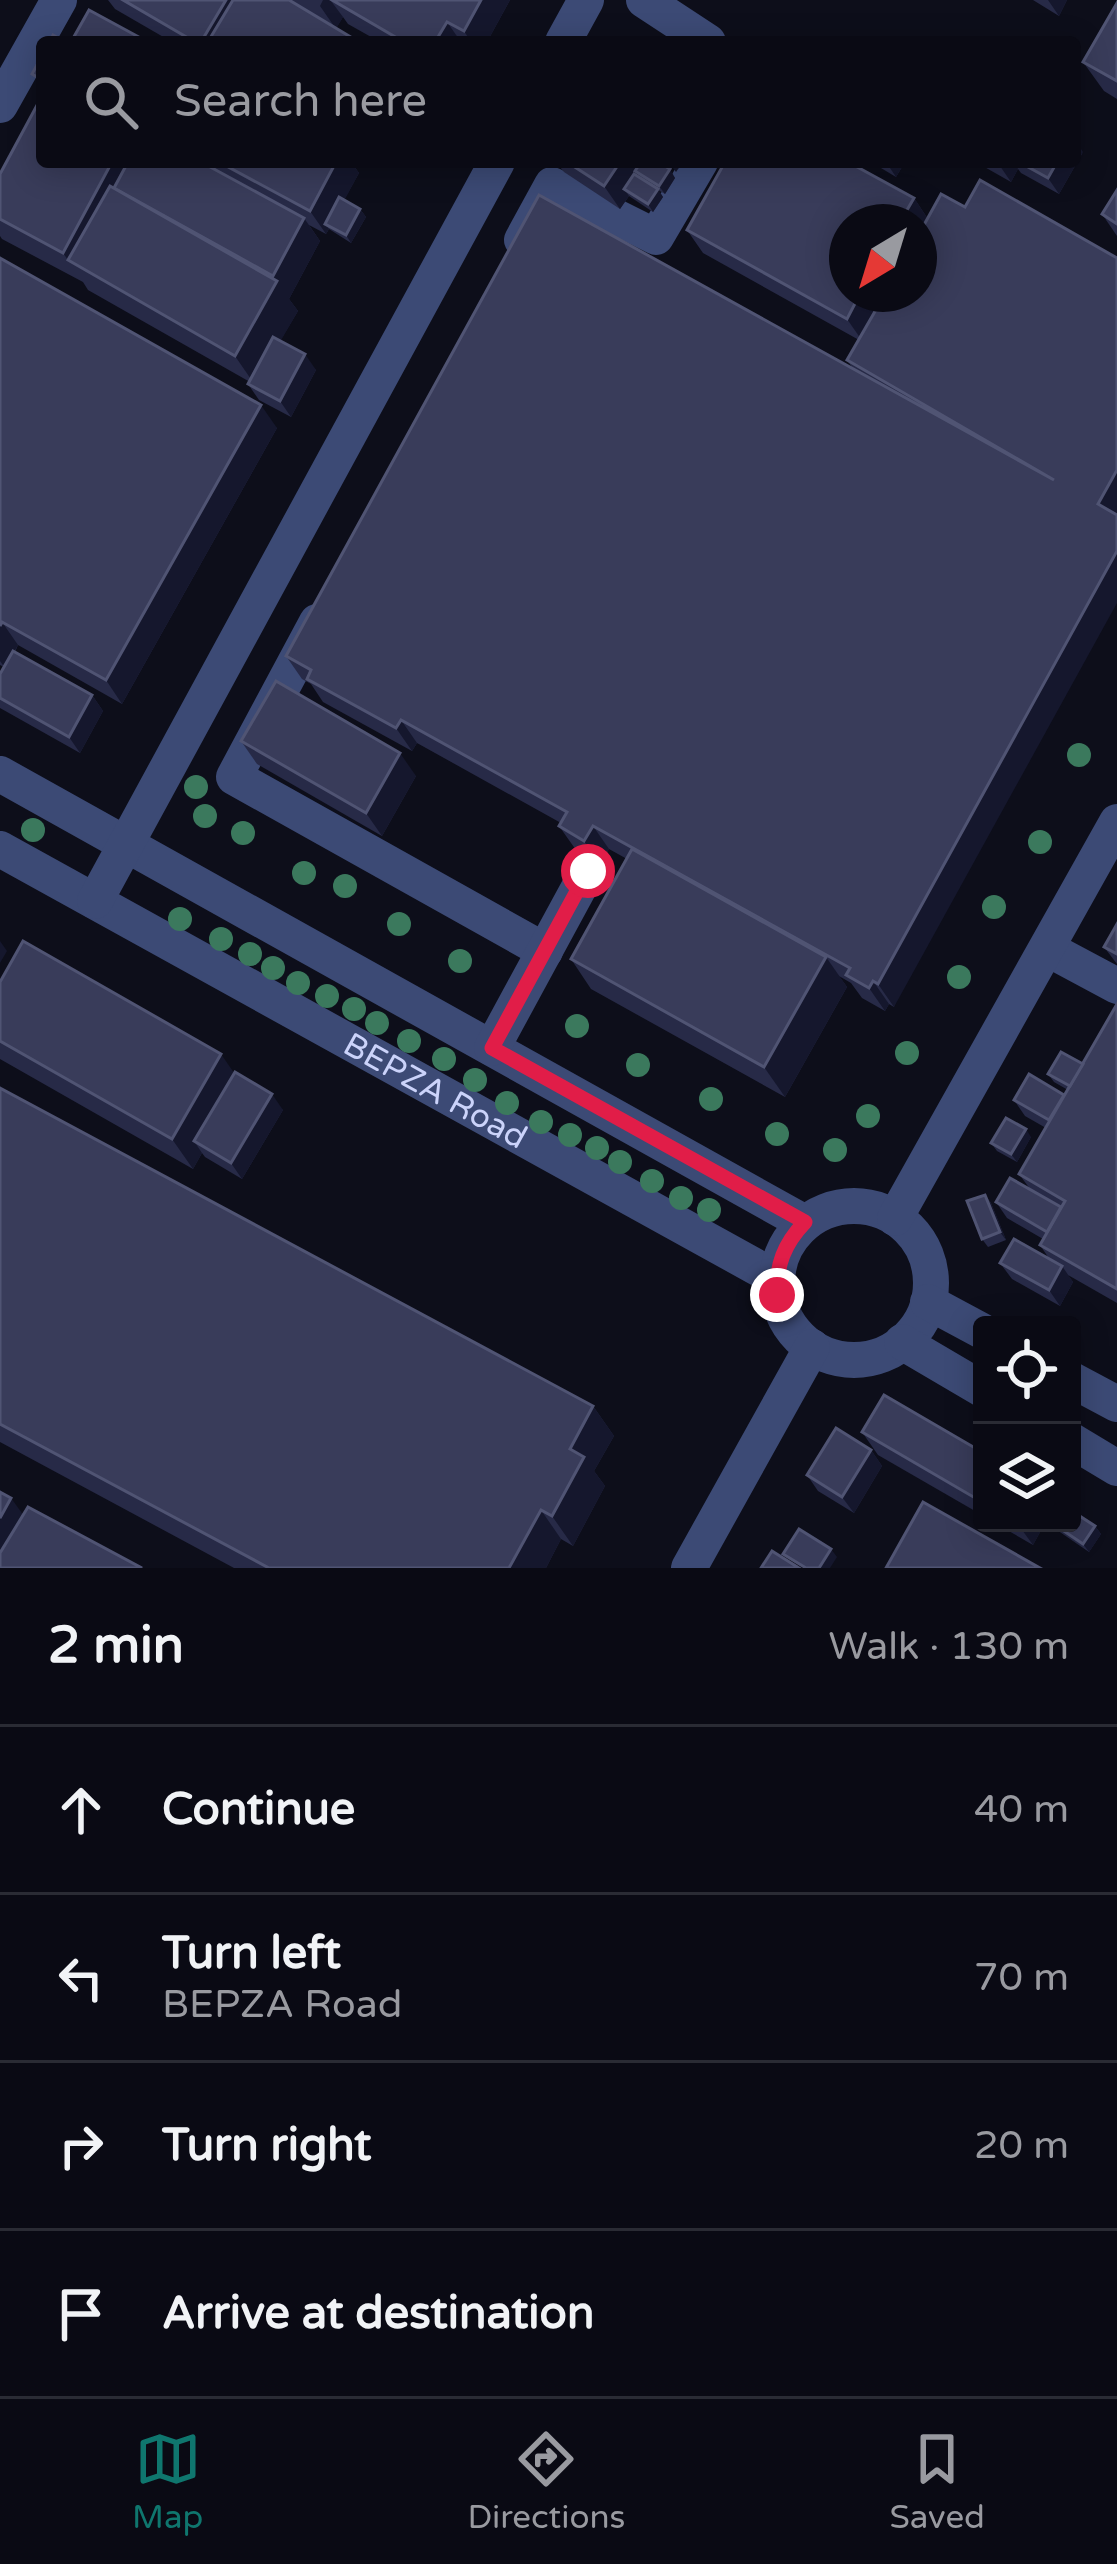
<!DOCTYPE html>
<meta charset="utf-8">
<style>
body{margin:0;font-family:"Varela Round",sans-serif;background:#181822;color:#f1f3f6}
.controls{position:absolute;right:36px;bottom:36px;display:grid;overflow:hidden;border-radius:12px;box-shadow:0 6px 30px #0003}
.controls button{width:108px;height:108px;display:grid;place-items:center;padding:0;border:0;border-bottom:3px solid #2a2b34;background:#0a0a14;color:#f1f3f6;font:60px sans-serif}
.compass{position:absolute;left:829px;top:204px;width:108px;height:108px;border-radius:50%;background:#0a0a14;box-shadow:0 6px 30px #0003;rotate:218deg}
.stop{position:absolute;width:36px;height:36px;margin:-27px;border:9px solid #e11d48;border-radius:50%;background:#fff}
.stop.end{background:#e11d48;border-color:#fff;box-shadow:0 3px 12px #0008}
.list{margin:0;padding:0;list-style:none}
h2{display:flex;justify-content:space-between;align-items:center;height:156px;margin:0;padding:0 48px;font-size:51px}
h2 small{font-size:39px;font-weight:400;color:#999aa0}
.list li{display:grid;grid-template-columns:78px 1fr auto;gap:36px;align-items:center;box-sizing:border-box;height:168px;padding:0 48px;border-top:3px solid #2a2b34}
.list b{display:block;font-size:45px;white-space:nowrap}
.list p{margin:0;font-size:39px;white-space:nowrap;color:#999aa0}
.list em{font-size:39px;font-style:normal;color:#999aa0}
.icon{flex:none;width:66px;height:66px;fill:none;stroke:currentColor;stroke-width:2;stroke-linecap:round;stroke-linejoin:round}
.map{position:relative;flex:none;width:1117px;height:1568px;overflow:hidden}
.search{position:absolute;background:#0a0a14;box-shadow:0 6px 30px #0003;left:36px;right:36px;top:36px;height:132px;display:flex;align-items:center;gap:30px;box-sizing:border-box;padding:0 42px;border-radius:12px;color:#999aa0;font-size:45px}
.sheet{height:828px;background:#0a0a14}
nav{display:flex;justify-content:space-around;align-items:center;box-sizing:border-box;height:168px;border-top:3px solid #2a2b34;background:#0a0a14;font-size:33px;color:#999aa0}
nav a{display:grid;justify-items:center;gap:6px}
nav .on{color:#0f766e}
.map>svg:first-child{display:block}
</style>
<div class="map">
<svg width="1117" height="1568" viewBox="0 0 1117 1568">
<rect width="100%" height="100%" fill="#0d0e1a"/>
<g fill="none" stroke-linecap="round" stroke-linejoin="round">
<!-- minor -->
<g stroke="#3c4a75" stroke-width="36">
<path d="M 644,0 L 708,42"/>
<path d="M 563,42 L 586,0"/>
<path d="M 0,105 L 59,0"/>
<path d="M 522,240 L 552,185 L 656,237 L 700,162"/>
<path d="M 317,622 L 234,777 L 545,951"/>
<path d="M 0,774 L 805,1223"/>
<path id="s1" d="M 0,849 L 776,1278"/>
<path d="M 95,901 L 497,162"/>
<path d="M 1048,949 L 1117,986"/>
<path d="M 492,1048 L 588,871"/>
<circle cx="854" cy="1283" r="77"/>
<path d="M 895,1218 L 1117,822"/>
<path d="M 928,1302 L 982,1331"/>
<path d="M 902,1342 L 982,1389"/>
<path d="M 1072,1380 L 1117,1404"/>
<path d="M 1072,1441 L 1117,1468"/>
<path d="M 689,1568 L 812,1347"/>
</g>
</g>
<!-- trees -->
<g fill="#3b795d">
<circle cx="1079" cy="755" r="12"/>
<circle cx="196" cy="787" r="12"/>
<circle cx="205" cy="816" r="12"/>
<circle cx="33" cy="830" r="12"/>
<circle cx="243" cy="833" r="12"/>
<circle cx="1040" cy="842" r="12"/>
<circle cx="304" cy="873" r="12"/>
<circle cx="345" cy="886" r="12"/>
<circle cx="994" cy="907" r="12"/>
<circle cx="180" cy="919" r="12"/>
<circle cx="399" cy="924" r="12"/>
<circle cx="221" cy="939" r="12"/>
<circle cx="250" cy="954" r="12"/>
<circle cx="460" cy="961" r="12"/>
<circle cx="273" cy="968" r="12"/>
<circle cx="959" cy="977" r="12"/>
<circle cx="298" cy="983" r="12"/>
<circle cx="327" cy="996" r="12"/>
<circle cx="354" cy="1009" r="12"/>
<circle cx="377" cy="1023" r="12"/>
<circle cx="577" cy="1026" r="12"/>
<circle cx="409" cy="1041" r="12"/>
<circle cx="907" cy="1053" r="12"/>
<circle cx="444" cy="1059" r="12"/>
<circle cx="638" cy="1065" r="12"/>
<circle cx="475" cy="1080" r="12"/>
<circle cx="711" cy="1099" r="12"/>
<circle cx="507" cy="1103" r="12"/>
<circle cx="868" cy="1116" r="12"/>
<circle cx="541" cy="1122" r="12"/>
<circle cx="777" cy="1134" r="12"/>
<circle cx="570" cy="1135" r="12"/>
<circle cx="597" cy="1148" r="12"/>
<circle cx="835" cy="1150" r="12"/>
<circle cx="620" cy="1162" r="12"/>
<circle cx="652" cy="1181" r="12"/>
<circle cx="681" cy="1198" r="12"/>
<circle cx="709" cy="1210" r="12"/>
</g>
<!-- wall -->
<g fill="#272a47">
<path d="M 108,0 L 510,0 L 487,42 L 380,42 L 348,24 L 343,17 L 336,28 L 359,42 L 172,42 L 115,9 Z"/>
<path d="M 1033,0 L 1067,0 L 1059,16 Z"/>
<path d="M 1117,3 L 1117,99 L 1104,91 L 1083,62 Z"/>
<path d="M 1083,152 L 1059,194 L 1021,173 L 1018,169 L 1011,182 L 981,165 L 979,162 L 1075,162 Z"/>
<path d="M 42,162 L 351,162 L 359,173 L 344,200 L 360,209 L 366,217 L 351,243 L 329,229 L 326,234 L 309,225 L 320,241 L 289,299 L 298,311 L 280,341 L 316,370 L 291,417 L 259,400 L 248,384 L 250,382 L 88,290 L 83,282 L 2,239 L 0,236 L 0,174 Z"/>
<path d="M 556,162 L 658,162 L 675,178 L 665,194 L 658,190 L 663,197 L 653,212 L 629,196 L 620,209 L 564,172 Z"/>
<path d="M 871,162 L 905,162 L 896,177 Z"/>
<path d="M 1117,190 L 1117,236 L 1102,214 Z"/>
<path d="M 914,198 L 928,219 L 965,207 L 1117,258 L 894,1007 L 889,1004 L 885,1011 L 862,998 L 851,983 L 839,976 L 847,987 L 785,1097 L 591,989 L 571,959 L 627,859 L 609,849 L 600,864 L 576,850 L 559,826 L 561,823 L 417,743 L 412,751 L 323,702 L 311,684 L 302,679 L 286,656 L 853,369 L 847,360 L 859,340 L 703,253 L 687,230 Z"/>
<path d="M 0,258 L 277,428 L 122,704 L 18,645 L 15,652 L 92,695 L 103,711 L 80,753 L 0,708 L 0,674 L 4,667 L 0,665 Z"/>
<path d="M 241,741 L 416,776 L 382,836 L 257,764 Z"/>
<path d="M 1117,924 L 1117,964 L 1104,947 Z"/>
<path d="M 0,982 L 234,1073 L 283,1110 L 242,1179 L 205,1157 L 202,1153 L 193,1169 L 0,1059 Z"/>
<path d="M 1117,1004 L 1117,1303 L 1068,1275 L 1073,1282 L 1060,1306 L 1012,1279 L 1000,1263 L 1050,1260 L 1040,1245 L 1043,1239 L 1007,1218 L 996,1202 L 1030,1189 L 1019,1174 L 1046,1128 L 1025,1116 L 1014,1100 L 1064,1095 L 1068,1090 L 1054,1082 L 1048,1074 L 1083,1064 Z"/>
<path d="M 0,1088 L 593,1406 L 614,1436 L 594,1471 L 605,1486 L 573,1546 L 561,1539 L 546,1568 L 234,1568 L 0,1442 Z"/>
<path d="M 1031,1137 L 1017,1162 L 997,1151 L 991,1143 Z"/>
<path d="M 985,1195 L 991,1203 L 1006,1240 L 988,1247 L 982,1239 Z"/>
<path d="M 862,1432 L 982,1452 L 982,1515 L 878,1455 Z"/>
<path d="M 871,1450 L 882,1466 L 854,1513 L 818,1491 L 807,1475 Z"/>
<path d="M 995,1523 L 1045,1523 L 1033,1545 Z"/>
<path d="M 1050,1523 L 1072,1523 L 1095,1526 L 1101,1534 L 1089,1552 L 1054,1528 Z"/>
</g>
<!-- shaded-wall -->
<g fill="#15172d">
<path d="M 226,0 L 255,0 L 209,40 L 210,42 L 201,42 Z"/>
<path d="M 323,0 L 352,0 L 331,1 L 343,17 L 336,29 L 320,6 Z"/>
<path d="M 481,0 L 510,0 L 487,42 L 471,42 L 464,31 Z"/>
<path d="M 1048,0 L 1067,0 L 1059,16 Z"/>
<path d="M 447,22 L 461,42 L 435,42 Z"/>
<path d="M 1075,140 L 1083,152 L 1059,194 L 1048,178 L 1057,162 L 1075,162 Z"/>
<path d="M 112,162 L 149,162 L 68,260 L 63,253 Z"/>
<path d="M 336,162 L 351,162 L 359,173 L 330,227 L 325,224 L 329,229 L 326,234 L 310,211 Z"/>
<path d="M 620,162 L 651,162 L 635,171 L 641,178 L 624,189 L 629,196 L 620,209 L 604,186 Z"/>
<path d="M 672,162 L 683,162 L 676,172 L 670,164 Z"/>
<path d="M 886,162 L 905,162 L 896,177 Z"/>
<path d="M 1002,162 L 1014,162 L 1018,169 L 1011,182 L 1000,166 Z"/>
<path d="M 670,169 L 675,178 L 665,194 L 659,186 Z"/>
<path d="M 658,189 L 663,197 L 653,212 L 648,204 Z"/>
<path d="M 914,198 L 930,222 L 919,241 L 919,222 L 900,222 Z"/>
<path d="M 360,209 L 366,217 L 351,243 L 346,235 Z"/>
<path d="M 304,218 L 320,241 L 289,299 L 298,311 L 255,385 L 235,356 L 277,282 L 273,276 Z"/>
<path d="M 860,294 L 889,294 L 863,342 L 847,319 Z"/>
<path d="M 305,354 L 316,370 L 291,417 L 280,401 Z"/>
<path d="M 261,405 L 277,428 L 122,704 L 106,680 Z"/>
<path d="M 1117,470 L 1117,522 L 1098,504 Z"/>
<path d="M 1117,551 L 1117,603 L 894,1007 L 878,984 Z"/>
<path d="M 2,622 L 18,645 L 5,668 L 0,661 L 0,626 Z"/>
<path d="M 92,695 L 103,711 L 80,753 L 69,737 Z"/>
<path d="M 401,720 L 417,743 L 412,751 L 396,728 Z"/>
<path d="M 400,753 L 416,776 L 382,836 L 366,813 Z"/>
<path d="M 593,826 L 609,849 L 600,864 L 584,841 Z"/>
<path d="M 0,941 L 7,951 L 0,963 Z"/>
<path d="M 826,957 L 847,987 L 785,1097 L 764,1067 Z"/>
<path d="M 873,981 L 889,1004 L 885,1011 L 869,988 Z"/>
<path d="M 221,1054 L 241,1083 L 194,1141 L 202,1153 L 193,1169 L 172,1139 Z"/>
<path d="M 272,1094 L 283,1110 L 242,1179 L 231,1163 Z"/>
<path d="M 1026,1129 L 1031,1137 L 1017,1162 L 1011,1154 Z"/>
<path d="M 985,1195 L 991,1203 L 1006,1240 L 1000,1232 Z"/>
<path d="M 1062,1266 L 1073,1282 L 1060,1306 L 1049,1290 Z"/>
<path d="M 593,1406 L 614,1436 L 594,1471 L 605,1486 L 573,1546 L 552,1516 L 570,1449 Z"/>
<path d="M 871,1450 L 882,1466 L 854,1513 L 842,1497 Z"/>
<path d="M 11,1498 L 32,1527 L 0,1568 L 0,1518 Z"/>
<path d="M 541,1510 L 561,1539 L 546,1568 L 509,1568 Z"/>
<path d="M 1017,1523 L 1045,1523 L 1033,1545 Z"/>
<path d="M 1095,1526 L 1101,1534 L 1089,1552 L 1083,1544 Z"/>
<path d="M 831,1549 L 837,1557 L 830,1568 L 819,1568 Z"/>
</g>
<!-- building -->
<g fill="#393c5a" stroke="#505473" stroke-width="3">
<path d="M 123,0 L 226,0 L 201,42 L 195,42 Z"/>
<path d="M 233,0 L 289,0 L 359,42 L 212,42 L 209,40 Z"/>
<path d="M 332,0 L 481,0 L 464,31 L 447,22 L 435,42 L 404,42 Z"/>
<path d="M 1117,3 L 1117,81 L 1083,62 Z"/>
<path d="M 89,10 L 148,42 L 71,42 Z"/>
<path d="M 53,35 L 66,42 L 50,42 Z"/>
<path d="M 42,56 L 42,80 L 32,74 Z"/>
<path d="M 42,96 L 42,162 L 112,162 L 63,253 L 0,219 L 0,174 Z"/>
<path d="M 128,162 L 201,162 L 304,218 L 273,276 L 114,188 Z"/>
<path d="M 219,162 L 336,162 L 310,211 Z"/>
<path d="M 567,162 L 620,162 L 604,186 Z"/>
<path d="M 641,162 L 658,162 L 670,169 L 659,186 L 635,171 Z"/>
<path d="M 725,162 L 848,162 L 914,198 L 900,222 L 847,222 L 847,294 L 860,294 L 847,319 L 687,230 Z"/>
<path d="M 1019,162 L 1057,162 L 1048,178 Z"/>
<path d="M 634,174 L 658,189 L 648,204 L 624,189 Z"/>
<path d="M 980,180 L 1117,258 L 1117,470 L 1098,504 L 1117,515 L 1117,551 L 878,984 L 873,981 L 869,988 L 846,975 L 850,968 L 593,826 L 584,841 L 559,826 L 567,812 L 401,720 L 396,728 L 307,679 L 311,670 L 286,656 L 539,195 L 1054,480 L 847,360 L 885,294 L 919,294 L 919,234 L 941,194 L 965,207 Z"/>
<path d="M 110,186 L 277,281 L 235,356 L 68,260 Z"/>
<path d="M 1117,190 L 1117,224 L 1102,214 Z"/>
<path d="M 339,197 L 360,209 L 346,235 L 325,224 Z"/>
<path d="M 0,258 L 261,405 L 106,680 L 2,622 L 0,626 Z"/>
<path d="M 273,337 L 305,354 L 280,401 L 248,384 Z"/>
<path d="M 13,651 L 92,695 L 69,737 L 0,698 L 0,674 Z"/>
<path d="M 276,681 L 400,753 L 366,813 L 241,741 Z"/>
<path d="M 632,849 L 826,957 L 764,1067 L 571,959 Z"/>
<path d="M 1117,924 L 1117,954 L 1104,947 Z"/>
<path d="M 23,941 L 221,1054 L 172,1139 L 0,1041 L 0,982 Z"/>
<path d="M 1117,1004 L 1117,1289 L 1040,1245 L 1065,1201 L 1019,1174 Z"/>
<path d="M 1061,1052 L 1083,1064 L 1070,1086 L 1048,1074 Z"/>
<path d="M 235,1072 L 272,1094 L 231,1163 L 194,1141 Z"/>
<path d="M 1029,1074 L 1064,1095 L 1049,1120 L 1014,1100 Z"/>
<path d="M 0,1088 L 593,1406 L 570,1449 L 584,1457 L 552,1516 L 541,1510 L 509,1568 L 269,1568 L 0,1424 Z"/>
<path d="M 1006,1118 L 1026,1129 L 1011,1154 L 991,1143 Z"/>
<path d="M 1010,1178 L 1061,1207 L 1047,1232 L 996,1202 Z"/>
<path d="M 985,1195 L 1000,1232 L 982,1239 L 967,1201 Z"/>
<path d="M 1014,1239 L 1062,1266 L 1049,1290 L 1000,1263 Z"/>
<path d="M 884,1395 L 982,1452 L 982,1502 L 862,1432 Z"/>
<path d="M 836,1428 L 871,1450 L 842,1497 L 807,1475 Z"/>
<path d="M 0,1492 L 11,1498 L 0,1518 Z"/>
<path d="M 923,1502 L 1040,1568 L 886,1568 Z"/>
<path d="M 28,1507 L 142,1568 L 0,1568 L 0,1553 Z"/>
<path d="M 1072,1511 L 1095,1526 L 1083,1544 L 1052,1523 L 1072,1523 Z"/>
<path d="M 799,1529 L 831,1549 L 819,1568 L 806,1568 L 783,1554 Z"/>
<path d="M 772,1551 L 799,1568 L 761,1568 Z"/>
</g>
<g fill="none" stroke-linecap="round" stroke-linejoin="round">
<!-- route -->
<path stroke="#e11d48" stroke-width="15" d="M 588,871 L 492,1048 L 805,1222 C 784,1244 776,1265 777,1295"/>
</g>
<g text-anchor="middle" stroke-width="12" stroke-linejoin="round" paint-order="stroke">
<!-- street labels -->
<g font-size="33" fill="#cbd3fa" stroke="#0d0e1a">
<text dy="12" stroke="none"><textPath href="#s1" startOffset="498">BEPZA Road</textPath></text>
</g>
</g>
</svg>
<div class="controls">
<button><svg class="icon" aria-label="locate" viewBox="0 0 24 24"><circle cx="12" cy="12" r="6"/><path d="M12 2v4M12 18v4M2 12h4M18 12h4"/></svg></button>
<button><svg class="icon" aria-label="layers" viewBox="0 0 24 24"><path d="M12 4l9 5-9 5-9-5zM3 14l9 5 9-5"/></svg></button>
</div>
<svg class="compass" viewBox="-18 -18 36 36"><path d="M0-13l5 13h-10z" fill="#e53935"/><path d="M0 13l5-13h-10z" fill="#999aa0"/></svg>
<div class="stop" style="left:588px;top:871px"></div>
<div class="stop end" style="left:777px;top:1295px"></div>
<div class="search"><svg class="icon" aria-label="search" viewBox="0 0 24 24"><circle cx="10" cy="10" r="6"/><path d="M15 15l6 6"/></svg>Search here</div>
</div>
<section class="sheet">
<h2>2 min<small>Walk · 130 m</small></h2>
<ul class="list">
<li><svg class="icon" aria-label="ahead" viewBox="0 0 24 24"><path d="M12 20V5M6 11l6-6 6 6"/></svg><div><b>Continue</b></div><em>40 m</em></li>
<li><svg class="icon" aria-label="left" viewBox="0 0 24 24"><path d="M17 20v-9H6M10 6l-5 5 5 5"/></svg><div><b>Turn left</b><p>BEPZA Road</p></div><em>70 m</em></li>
<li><svg class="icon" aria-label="right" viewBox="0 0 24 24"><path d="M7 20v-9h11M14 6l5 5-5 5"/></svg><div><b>Turn right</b></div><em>20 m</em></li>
<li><svg class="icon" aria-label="arrive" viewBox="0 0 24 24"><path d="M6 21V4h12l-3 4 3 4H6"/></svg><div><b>Arrive at destination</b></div></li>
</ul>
</section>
<nav>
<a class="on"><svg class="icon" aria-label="map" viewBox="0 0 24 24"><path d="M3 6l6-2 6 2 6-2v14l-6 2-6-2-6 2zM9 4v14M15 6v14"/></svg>Map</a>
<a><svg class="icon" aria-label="directions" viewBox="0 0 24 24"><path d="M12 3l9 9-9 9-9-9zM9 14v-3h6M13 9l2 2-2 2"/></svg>Directions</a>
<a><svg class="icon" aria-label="saved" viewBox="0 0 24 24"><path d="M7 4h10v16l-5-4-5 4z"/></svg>Saved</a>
</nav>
